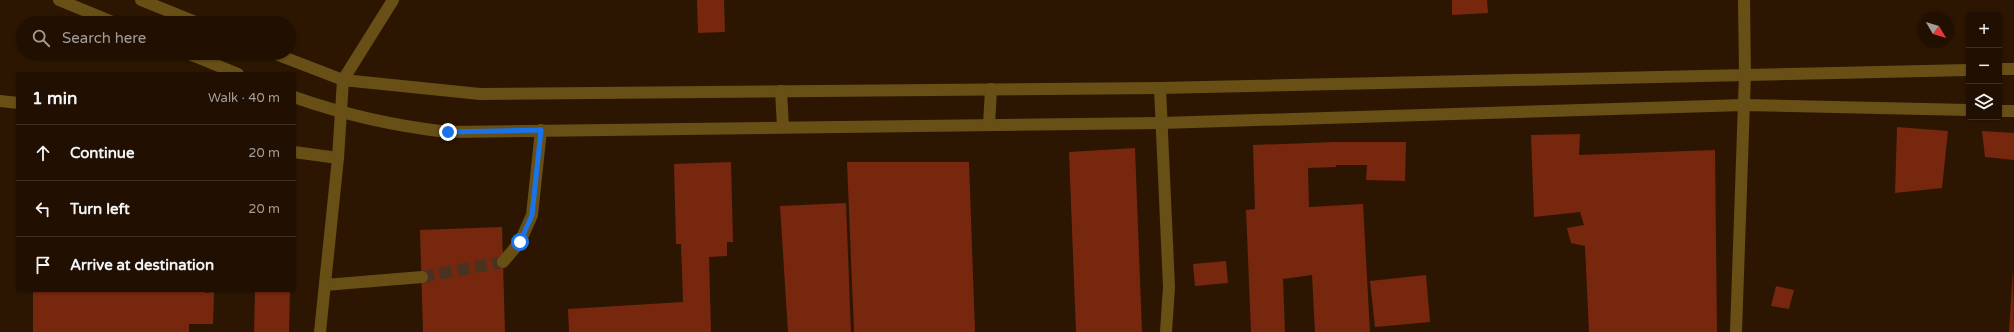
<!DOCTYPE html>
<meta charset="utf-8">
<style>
body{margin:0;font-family:"Varela Round",sans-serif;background:#2d1e11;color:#f1f3f6}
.controls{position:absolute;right:12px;top:12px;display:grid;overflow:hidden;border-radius:4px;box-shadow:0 1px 3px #0004}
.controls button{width:36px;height:36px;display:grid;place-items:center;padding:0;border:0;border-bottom:1px solid #3e3024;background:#211002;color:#f1f3f6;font:20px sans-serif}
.compass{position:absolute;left:1918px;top:12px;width:36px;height:36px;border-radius:50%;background:#211002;box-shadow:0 1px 3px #0004;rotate:128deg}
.stop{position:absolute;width:12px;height:12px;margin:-9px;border:3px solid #1a73e8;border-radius:50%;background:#fff}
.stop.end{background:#1a73e8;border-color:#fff;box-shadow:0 1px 4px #0008}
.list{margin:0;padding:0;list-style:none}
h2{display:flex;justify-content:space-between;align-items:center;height:52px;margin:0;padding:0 16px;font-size:17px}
h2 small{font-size:13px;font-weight:400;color:#a29d99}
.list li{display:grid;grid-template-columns:26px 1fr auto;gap:12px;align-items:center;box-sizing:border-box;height:56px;padding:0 16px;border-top:1px solid #3e3024}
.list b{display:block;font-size:15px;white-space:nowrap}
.list em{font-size:13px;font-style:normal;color:#a29d99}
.icon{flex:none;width:22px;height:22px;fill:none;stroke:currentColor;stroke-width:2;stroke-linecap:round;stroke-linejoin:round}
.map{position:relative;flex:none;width:2014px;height:332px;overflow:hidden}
.search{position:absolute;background:#211002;box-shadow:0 1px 3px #0004;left:16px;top:16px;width:280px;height:44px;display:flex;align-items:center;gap:10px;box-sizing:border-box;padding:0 14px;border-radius:22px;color:#a29d99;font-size:15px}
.panel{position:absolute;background:#211002;box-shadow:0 1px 3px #0004;left:16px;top:72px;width:280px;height:220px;border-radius:4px}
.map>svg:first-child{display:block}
</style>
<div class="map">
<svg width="2014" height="332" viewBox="0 0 2014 332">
<rect width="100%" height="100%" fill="#2c1602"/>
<!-- building -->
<g fill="#77270d">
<path d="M 697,0 L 724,0 L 725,32 L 698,33 Z"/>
<path d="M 1452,0 L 1487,0 L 1488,13 L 1452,15 Z"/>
<path d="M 1897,127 L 1948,131 L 1942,188 L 1895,193 Z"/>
<path d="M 1982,131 L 2014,133 L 2014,160 L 1985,157 Z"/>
<path d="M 1580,134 L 1579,155 L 1715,150 L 1717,332 L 1589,332 L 1585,246 L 1571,243 L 1567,228 L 1584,225 L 1580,212 L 1534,217 L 1531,135 Z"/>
<path d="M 1335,142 L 1406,142 L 1405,181 L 1366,180 L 1367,165 L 1336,165 L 1336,167 L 1308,168 L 1309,207 L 1363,204 L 1370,332 L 1315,332 L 1312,275 L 1283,279 L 1285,332 L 1251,332 L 1246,210 L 1255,209 L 1253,145 Z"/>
<path d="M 1135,148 L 1142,332 L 1076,332 L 1069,152 Z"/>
<path d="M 731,162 L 733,242 L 727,242 L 727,256 L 709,257 L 711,332 L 569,332 L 568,309 L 683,302 L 681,244 L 676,244 L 674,164 Z"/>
<path d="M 847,162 L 969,162 L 975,332 L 854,332 Z"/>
<path d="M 846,203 L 851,332 L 788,332 L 780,206 Z"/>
<path d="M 502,227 L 505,332 L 423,332 L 420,230 Z"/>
<path d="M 1226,261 L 1228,283 L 1195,286 L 1193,264 Z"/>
<path d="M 2013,270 L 2014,332 L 2009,332 Z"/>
<path d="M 1426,275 L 1430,322 L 1375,327 L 1370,281 Z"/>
<path d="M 1776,286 L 1794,290 L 1789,309 L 1771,306 Z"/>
<path d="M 33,290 L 205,290 L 205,293 L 214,292 L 213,324 L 189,324 L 189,332 L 33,332 Z"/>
<path d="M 255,290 L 290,290 L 289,332 L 254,332 Z"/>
</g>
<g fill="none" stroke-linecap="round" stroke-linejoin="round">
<!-- minor-tunnel -->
<path stroke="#483320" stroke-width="12" stroke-dasharray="12 6" stroke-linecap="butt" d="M 422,277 L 503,262"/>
<!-- minor -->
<g stroke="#684f15" stroke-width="12">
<path d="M 59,0 L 115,23"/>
<path d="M 141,0 L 198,23"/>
<path d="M 187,53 L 238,74"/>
<path d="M 273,53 L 343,80 L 480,94 L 1160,88 L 1969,70"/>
<path d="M 1999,69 L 2014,69"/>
<path d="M 1160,88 L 1169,287 L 1166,332"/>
<path d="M 781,91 L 783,127"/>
<path d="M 294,97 C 345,115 394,126 448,132 L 1162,123 L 1744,105 L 1969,110"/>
<path d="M 0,101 L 18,103"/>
<path d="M 1999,111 L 2014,111"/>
<path d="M 989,125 L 991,89"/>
<path d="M 294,152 L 338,158"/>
<path d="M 503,262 L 520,242 L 532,215 L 541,130"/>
<path d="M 325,285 L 422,277"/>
<path d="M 320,332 L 338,158 L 343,80 L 393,0"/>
<path d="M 1736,332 L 1745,74 L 1744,0"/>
</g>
</g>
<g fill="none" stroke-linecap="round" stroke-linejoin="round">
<!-- route -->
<path stroke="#1a73e8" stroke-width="5" d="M 448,132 L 541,130 L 532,215 L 520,242"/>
</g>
</svg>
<div class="controls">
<button>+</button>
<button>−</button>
<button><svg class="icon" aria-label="layers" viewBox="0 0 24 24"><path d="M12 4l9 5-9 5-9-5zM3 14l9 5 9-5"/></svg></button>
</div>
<svg class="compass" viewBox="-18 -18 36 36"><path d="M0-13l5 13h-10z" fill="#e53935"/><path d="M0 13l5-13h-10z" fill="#a29d99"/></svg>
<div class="stop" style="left:520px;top:242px"></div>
<div class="stop end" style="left:448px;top:132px"></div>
<div class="search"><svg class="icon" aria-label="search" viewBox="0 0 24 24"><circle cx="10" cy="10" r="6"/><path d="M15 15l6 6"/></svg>Search here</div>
<section class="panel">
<h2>1 min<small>Walk · 40 m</small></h2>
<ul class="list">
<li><svg class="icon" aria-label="ahead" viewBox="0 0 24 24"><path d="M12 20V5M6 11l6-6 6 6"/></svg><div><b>Continue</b></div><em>20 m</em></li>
<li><svg class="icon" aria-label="left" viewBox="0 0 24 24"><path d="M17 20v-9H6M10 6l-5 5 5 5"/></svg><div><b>Turn left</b></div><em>20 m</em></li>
<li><svg class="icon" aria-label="arrive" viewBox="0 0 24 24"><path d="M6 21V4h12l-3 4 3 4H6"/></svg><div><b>Arrive at destination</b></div></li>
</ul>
</section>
</div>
